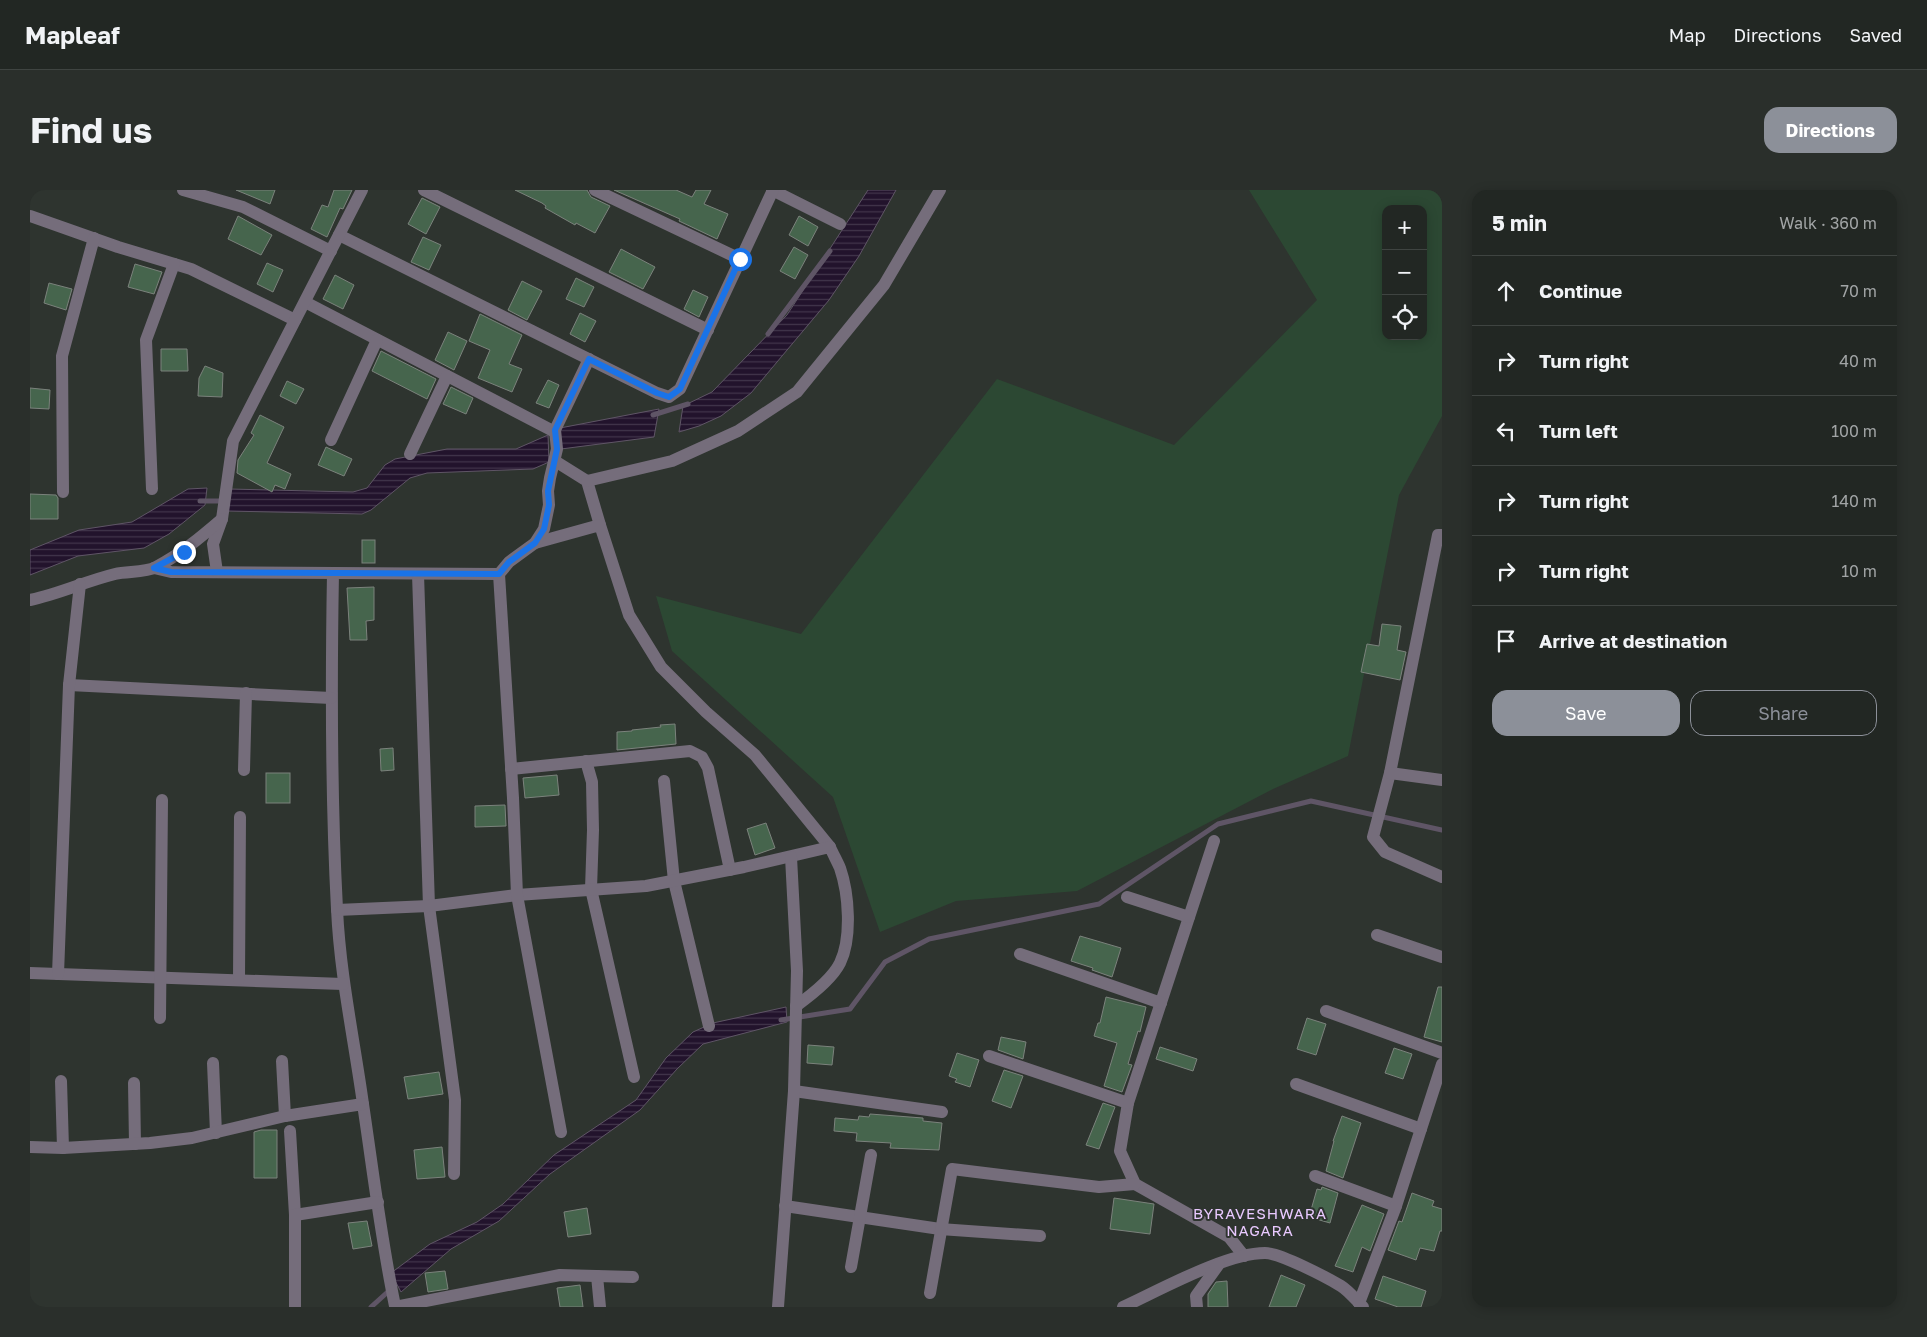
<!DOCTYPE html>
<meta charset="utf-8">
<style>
body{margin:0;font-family:"Golos Text",sans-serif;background:#2a2f2b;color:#f1f3f6}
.controls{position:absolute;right:15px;top:15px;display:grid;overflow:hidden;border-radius:10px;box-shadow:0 2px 12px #0003}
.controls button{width:45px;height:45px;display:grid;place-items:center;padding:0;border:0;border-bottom:1px solid #3f4441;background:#222723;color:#f1f3f6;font:25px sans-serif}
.stop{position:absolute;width:15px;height:15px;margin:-11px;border:4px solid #1a73e8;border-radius:50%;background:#fff}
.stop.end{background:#1a73e8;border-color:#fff;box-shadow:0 1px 5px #0008}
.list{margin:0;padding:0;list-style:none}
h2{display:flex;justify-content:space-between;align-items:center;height:65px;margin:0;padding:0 20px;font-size:21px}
h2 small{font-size:16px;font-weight:400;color:#a2a5a6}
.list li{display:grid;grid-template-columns:32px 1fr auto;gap:15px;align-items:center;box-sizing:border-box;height:70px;padding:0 20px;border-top:1px solid #3f4441}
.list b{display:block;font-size:19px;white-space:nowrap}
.list em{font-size:16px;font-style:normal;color:#a2a5a6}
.actions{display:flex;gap:10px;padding:15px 20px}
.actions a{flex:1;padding:11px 0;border:1px solid #8c9099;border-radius:15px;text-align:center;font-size:18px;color:#8c9099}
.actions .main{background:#8c9099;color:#fff}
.icon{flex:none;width:28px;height:28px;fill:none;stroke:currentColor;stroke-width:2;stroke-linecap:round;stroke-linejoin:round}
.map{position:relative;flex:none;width:1412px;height:1117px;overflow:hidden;border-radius:15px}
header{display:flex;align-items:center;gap:30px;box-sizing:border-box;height:70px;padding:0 25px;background:#222723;border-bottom:1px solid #3f4441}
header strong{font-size:24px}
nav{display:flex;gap:28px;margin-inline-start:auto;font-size:18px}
.intro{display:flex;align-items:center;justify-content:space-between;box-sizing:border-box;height:120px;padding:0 30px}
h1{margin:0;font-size:35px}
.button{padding:12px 22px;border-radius:15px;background:#8c9099;color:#fff;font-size:18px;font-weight:700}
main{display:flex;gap:30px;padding:0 30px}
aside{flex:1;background:#222723;border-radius:15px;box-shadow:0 2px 12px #0003}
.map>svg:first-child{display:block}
</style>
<header>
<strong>Mapleaf</strong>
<nav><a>Map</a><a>Directions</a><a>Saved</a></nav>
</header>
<div class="intro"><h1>Find us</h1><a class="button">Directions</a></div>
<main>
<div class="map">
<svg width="1412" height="1117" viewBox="0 0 1412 1117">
<defs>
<pattern id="water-rules" width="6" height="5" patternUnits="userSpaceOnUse" patternTransform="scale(1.25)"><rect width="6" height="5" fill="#22132c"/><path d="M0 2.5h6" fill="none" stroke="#42364b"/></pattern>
</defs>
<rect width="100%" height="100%" fill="#2e342f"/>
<!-- grass -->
<path fill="#2c4833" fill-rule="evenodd" d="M 1219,0 L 1412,0 L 1412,226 L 1369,305 L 1318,566 L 1243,599 L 1047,701 L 926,711 L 850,742 L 803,607 L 642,461 L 626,406 L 771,444 L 967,189 L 1144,255 L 1287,110 ZM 1356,19 L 1393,19 L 1393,146 L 1356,146 Z"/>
<!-- water -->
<g fill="url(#water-rules)" stroke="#5f5566">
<path d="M 838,0 L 866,0 L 829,66 L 799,110 L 721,203 L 691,226 L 669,236 L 649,242 L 653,216 L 682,202 L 757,125 Z"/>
<path d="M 629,219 L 624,247 L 531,259 L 530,238 Z"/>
<path d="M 518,245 L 519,272 L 503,279 L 397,283 L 380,288 L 341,320 L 332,324 L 197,321 L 199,299 L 323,302 L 337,298 L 355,275 L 365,269 L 417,259 L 486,259 Z"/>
<path d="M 177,298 L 175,315 L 139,344 L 114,358 L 48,366 L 0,385 L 0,360 L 49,340 L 102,332 L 158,299 Z"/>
<path d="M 756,817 L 757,832 L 673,854 L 647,879 L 610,920 L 520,984 L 469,1031 L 421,1059 L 371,1102 L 361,1083 L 400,1054 L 447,1032 L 473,1014 L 524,965 L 606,910 L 636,868 L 663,842 L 683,833 Z"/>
</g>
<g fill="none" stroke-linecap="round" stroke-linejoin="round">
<!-- stream -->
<g stroke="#5f5566" stroke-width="5">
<path d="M 738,144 L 800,61"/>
<path d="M 623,225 L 658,214"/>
<path d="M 170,311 L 193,311"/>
<path d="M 751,830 L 820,819 L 855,772 L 899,749 L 1069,714 L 1188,634 L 1281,611 L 1412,640"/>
<path d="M 341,1117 L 361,1099"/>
</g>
</g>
<!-- building -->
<g fill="#46654d" stroke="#7b827c">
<path d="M 206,0 L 245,0 L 240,14 Z"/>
<path d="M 304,0 L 322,0 L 313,19 L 310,18 L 297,47 L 281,39 L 292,15 L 298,17 Z"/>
<path d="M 485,0 L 557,0 L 561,7 L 580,16 L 565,43 L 546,33 L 545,35 L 515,18 L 516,16 L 512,13 Z"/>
<path d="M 584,0 L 646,0 L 662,7 L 666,0 L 681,0 L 674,14 L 698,24 L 687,49 L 649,31 L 650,29 Z"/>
<path d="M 392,8 L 410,17 L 396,44 L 378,34 Z"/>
<path d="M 208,26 L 242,45 L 231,65 L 198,49 Z"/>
<path d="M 769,26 L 788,37 L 778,56 L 759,45 Z"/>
<path d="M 393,47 L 411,55 L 399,80 L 381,72 Z"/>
<path d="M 764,57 L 778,65 L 765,89 L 750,81 Z"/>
<path d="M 591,59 L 625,77 L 613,99 L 579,82 Z"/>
<path d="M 237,73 L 253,80 L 243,102 L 227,94 Z"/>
<path d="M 105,74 L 132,82 L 124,104 L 98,97 Z"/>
<path d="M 305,85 L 324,95 L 313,119 L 293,109 Z"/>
<path d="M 546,88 L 564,97 L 554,117 L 536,109 Z"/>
<path d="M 492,91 L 512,101 L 497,130 L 478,120 Z"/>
<path d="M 19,93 L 42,99 L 36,120 L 14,113 Z"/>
<path d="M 663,100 L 678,107 L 669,127 L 654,119 Z"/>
<path d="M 550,123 L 566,131 L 555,152 L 540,144 Z"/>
<path d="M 450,124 L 492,145 L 479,174 L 492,179 L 482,202 L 448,188 L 460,160 L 439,151 Z"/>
<path d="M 418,142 L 437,151 L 424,180 L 405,170 Z"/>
<path d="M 131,159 L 157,159 L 158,181 L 131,181 Z"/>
<path d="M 351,161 L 406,189 L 397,209 L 342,181 Z"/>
<path d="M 175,176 L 193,183 L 192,207 L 168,206 L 169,188 Z"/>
<path d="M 518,190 L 529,195 L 519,218 L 506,213 Z"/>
<path d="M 257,191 L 274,199 L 266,214 L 250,206 Z"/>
<path d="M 421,197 L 443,208 L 436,224 L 413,214 Z"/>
<path d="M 0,198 L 20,200 L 19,219 L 0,218 Z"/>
<path d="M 230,225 L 254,237 L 237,273 L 261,284 L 255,299 L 245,295 L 242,302 L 207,283 L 208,270 L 224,245 L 221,243 Z"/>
<path d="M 296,257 L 322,269 L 314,286 L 288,275 Z"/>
<path d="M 0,304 L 26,305 L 28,308 L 28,329 L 0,329 Z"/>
<rect x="332" y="350" width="13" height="23"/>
<path d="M 344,397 L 344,430 L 336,431 L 337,450 L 320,450 L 317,398 Z"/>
<path d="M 1352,434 L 1371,436 L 1367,460 L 1376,462 L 1370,490 L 1331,482 L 1337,454 L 1349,456 Z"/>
<path d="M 645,534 L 646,554 L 587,560 L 587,542 L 602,541 L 602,540 L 631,537 L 630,535 Z"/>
<path d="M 363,558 L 364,580 L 351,581 L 350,559 Z"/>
<rect x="236" y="583" width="24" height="30"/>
<path d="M 527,585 L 529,605 L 495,608 L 493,588 Z"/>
<path d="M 475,615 L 476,636 L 445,637 L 445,616 Z"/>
<path d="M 736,633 L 745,658 L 725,665 L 717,639 Z"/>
<path d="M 1050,746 L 1091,758 L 1082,787 L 1062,780 L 1063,778 L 1041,771 Z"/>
<path d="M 1408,797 L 1412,797 L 1412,852 L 1394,847 Z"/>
<path d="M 1076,807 L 1116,817 L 1110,842 L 1108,841 L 1098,874 L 1102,875 L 1092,902 L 1074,896 L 1087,853 L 1064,846 L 1068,833 L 1070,833 Z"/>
<path d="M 1277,828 L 1296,834 L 1286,865 L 1267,859 Z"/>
<path d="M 971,847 L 996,852 L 993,869 L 968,860 Z"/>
<path d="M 778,855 L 804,857 L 802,875 L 777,873 Z"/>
<path d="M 1130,857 L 1167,869 L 1163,881 L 1126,869 Z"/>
<path d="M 1364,858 L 1382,864 L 1373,889 L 1355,883 Z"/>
<path d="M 927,863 L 949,870 L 940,897 L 925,892 L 927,889 L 919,886 Z"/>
<path d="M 974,880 L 993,886 L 981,918 L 962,911 Z"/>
<path d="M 409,882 L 413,904 L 378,909 L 374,887 Z"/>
<path d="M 1073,913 L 1085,917 L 1069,959 L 1056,955 Z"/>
<path d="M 840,924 L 893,928 L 893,931 L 912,933 L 909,960 L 860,958 L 861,953 L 826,951 L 827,943 L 804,941 L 805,928 L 828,930 L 829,926 L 839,927 Z"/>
<path d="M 1312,926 L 1331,933 L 1313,988 L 1296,981 L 1304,951 L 1303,951 Z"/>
<path d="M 231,940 L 247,940 L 247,988 L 224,988 L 224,942 Z"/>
<path d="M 412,957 L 415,987 L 387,989 L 384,960 Z"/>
<path d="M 1292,997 L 1308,1003 L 1300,1033 L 1279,1027 L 1287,999 L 1291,1000 Z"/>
<path d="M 1382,1003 L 1404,1011 L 1402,1016 L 1412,1019 L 1412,1041 L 1410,1041 L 1404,1061 L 1390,1058 L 1386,1070 L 1358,1060 L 1369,1031 L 1372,1032 Z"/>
<path d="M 1084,1008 L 1124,1014 L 1120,1044 L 1080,1039 Z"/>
<path d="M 1332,1015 L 1354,1024 L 1340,1061 L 1332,1057 L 1323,1082 L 1305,1076 Z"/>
<path d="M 557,1018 L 561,1044 L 538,1047 L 534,1022 Z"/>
<path d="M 337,1031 L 342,1056 L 323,1059 L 318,1033 Z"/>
<path d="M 415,1081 L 418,1099 L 398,1102 L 395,1083 Z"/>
<path d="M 1251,1085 L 1275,1095 L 1266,1117 L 1239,1117 Z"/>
<path d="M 1353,1086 L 1396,1101 L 1391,1117 L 1368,1117 L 1345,1109 Z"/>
<path d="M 1197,1091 L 1198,1117 L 1178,1117 L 1178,1104 L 1186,1092 Z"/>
<path d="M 550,1095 L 553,1117 L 530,1117 L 527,1098 Z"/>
</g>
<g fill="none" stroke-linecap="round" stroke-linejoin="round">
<!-- minor -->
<g stroke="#756d7b" stroke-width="12">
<path d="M 153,0 L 213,17 L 301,61"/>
<path d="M 394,0 L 678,140"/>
<path d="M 565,0 L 710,69"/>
<path d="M 742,0 L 810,34"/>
<path d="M 0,26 L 88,57 L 161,79 L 265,130"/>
<path d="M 309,45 L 627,203 L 639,207 L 650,199 L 743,0"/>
<path d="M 275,112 L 525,242"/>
<path d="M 301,250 L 347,150"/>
<path d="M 380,264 L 417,186"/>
<path d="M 525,271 L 557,291 L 570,335"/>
<path d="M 557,291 L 642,271 L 708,241 L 767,202 L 854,95 L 910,0"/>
<path d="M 122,299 L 116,150 L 144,74"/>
<path d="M 33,302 L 32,166 L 64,48"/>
<path d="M 1412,345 L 1408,345 L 1360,583 L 1343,647 L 1355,662 L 1412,687"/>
<path d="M 505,353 L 570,335 L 599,425 L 631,477 L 676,522 L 725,565 L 800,657"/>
<path d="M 124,378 L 141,382 L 469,384"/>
<path d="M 187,382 L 183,354 L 192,329 L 203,251 L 332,0"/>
<path d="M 303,383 C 301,495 301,607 307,719 C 310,785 324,849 333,914 C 343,981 351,1049 365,1116"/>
<path d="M 388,384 L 399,716 L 425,910 L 424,984"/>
<path d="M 0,410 C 29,404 56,391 85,384 C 98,381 115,383 126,377 C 151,364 171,347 192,329"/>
<path d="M 39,495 L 301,508"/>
<path d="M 556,571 L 562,592 L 563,640 L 561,699 L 604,887"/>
<path d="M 481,579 L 660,561 L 672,567 L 678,578 L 700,680"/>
<path d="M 214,580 L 216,503"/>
<path d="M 1360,583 L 1412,590"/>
<path d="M 634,591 L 644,691 L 679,836"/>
<path d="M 1184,651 L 1098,913 L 1090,961 L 1105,994 L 1199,1047 L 1214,1066"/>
<path d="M 1097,707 L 1159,727"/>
<path d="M 307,720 L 399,716 L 487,705 L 616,696 L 714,677 L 800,657 C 803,664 807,671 810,678 C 819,704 822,748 810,773 C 802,789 780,806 766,816"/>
<path d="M 1347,745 L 1412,767"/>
<path d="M 990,764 L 1131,813"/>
<path d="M 0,783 L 313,794"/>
<path d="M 28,784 L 39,495 L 50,394"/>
<path d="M 209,789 L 210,627"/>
<path d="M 1296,821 L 1412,863"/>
<path d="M 130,828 L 132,610"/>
<path d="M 959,866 L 1098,913"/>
<path d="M 252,871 L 255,926"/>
<path d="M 183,873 L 186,943"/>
<path d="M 31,891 L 33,958"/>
<path d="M 104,893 L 105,954"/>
<path d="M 1266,894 L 1391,939"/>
<path d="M 764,901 L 912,922"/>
<path d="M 260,941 L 265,1025"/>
<path d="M 531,942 L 487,705 L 483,608 L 469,384 L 479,372 L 505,353 L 514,339 L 519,315 L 518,301 L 520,288 L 527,259 L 525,240 L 559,169"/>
<path d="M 0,957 L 33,958 L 120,953 L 162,948 L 255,926 L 333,914"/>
<path d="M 1285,986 L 1366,1016"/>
<path d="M 755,1016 L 910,1039 L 1010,1046"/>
<path d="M 821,1077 L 841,965"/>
<path d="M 567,1086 L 570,1117"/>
<path d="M 900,1103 L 922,979 L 1069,997 L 1105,994"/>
<path d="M 1329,1113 L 1366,1016 L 1412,874"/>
<path d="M 265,1117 L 265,1025 L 348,1012"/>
<path d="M 365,1117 L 530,1085 L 603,1087"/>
<path d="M 748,1117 L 764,901 L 767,781 L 761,667"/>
<path d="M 1093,1117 C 1130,1100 1196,1063 1235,1063 C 1250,1063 1296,1087 1311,1096 C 1319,1101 1326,1110 1333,1117"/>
<path d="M 1167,1117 L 1166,1106 L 1189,1074"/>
</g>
</g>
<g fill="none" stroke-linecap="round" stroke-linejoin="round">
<!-- route -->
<path stroke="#1a73e8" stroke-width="6" d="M 154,362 L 124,378 L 141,382 L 469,384 L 479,372 L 505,353 L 514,339 L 519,315 L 518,301 L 527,259 L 525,240 L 559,169 L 627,203 L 639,207 L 650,199 L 710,69"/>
</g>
<g text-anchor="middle" stroke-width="4" stroke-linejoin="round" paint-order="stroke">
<!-- neighbourhood labels -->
<g font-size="15" letter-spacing="1" fill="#e9c9ff" stroke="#2e342f">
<text x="1230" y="1029">BYRAVESHWARA<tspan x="1230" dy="17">NAGARA</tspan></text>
</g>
</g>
</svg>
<div class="controls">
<button>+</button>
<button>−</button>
<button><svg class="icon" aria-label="locate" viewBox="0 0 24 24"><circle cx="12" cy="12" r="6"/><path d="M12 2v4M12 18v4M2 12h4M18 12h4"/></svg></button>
</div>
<div class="stop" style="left:710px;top:69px"></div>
<div class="stop end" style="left:154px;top:362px"></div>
</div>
<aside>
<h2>5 min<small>Walk · 360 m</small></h2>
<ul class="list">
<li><svg class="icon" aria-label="ahead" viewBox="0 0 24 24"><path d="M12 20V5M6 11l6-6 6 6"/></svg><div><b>Continue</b></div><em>70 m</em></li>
<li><svg class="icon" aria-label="right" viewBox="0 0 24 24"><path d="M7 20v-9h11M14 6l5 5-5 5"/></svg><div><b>Turn right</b></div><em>40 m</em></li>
<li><svg class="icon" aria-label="left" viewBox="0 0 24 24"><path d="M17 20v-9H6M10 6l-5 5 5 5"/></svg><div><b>Turn left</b></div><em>100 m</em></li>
<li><svg class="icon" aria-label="right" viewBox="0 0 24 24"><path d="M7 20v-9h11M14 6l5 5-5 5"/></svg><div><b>Turn right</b></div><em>140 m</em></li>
<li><svg class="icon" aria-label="right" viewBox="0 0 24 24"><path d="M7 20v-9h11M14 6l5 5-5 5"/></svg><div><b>Turn right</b></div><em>10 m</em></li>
<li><svg class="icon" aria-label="arrive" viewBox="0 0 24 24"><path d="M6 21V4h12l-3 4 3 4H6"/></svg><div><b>Arrive at destination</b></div></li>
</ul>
<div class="actions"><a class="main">Save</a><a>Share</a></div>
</aside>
</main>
